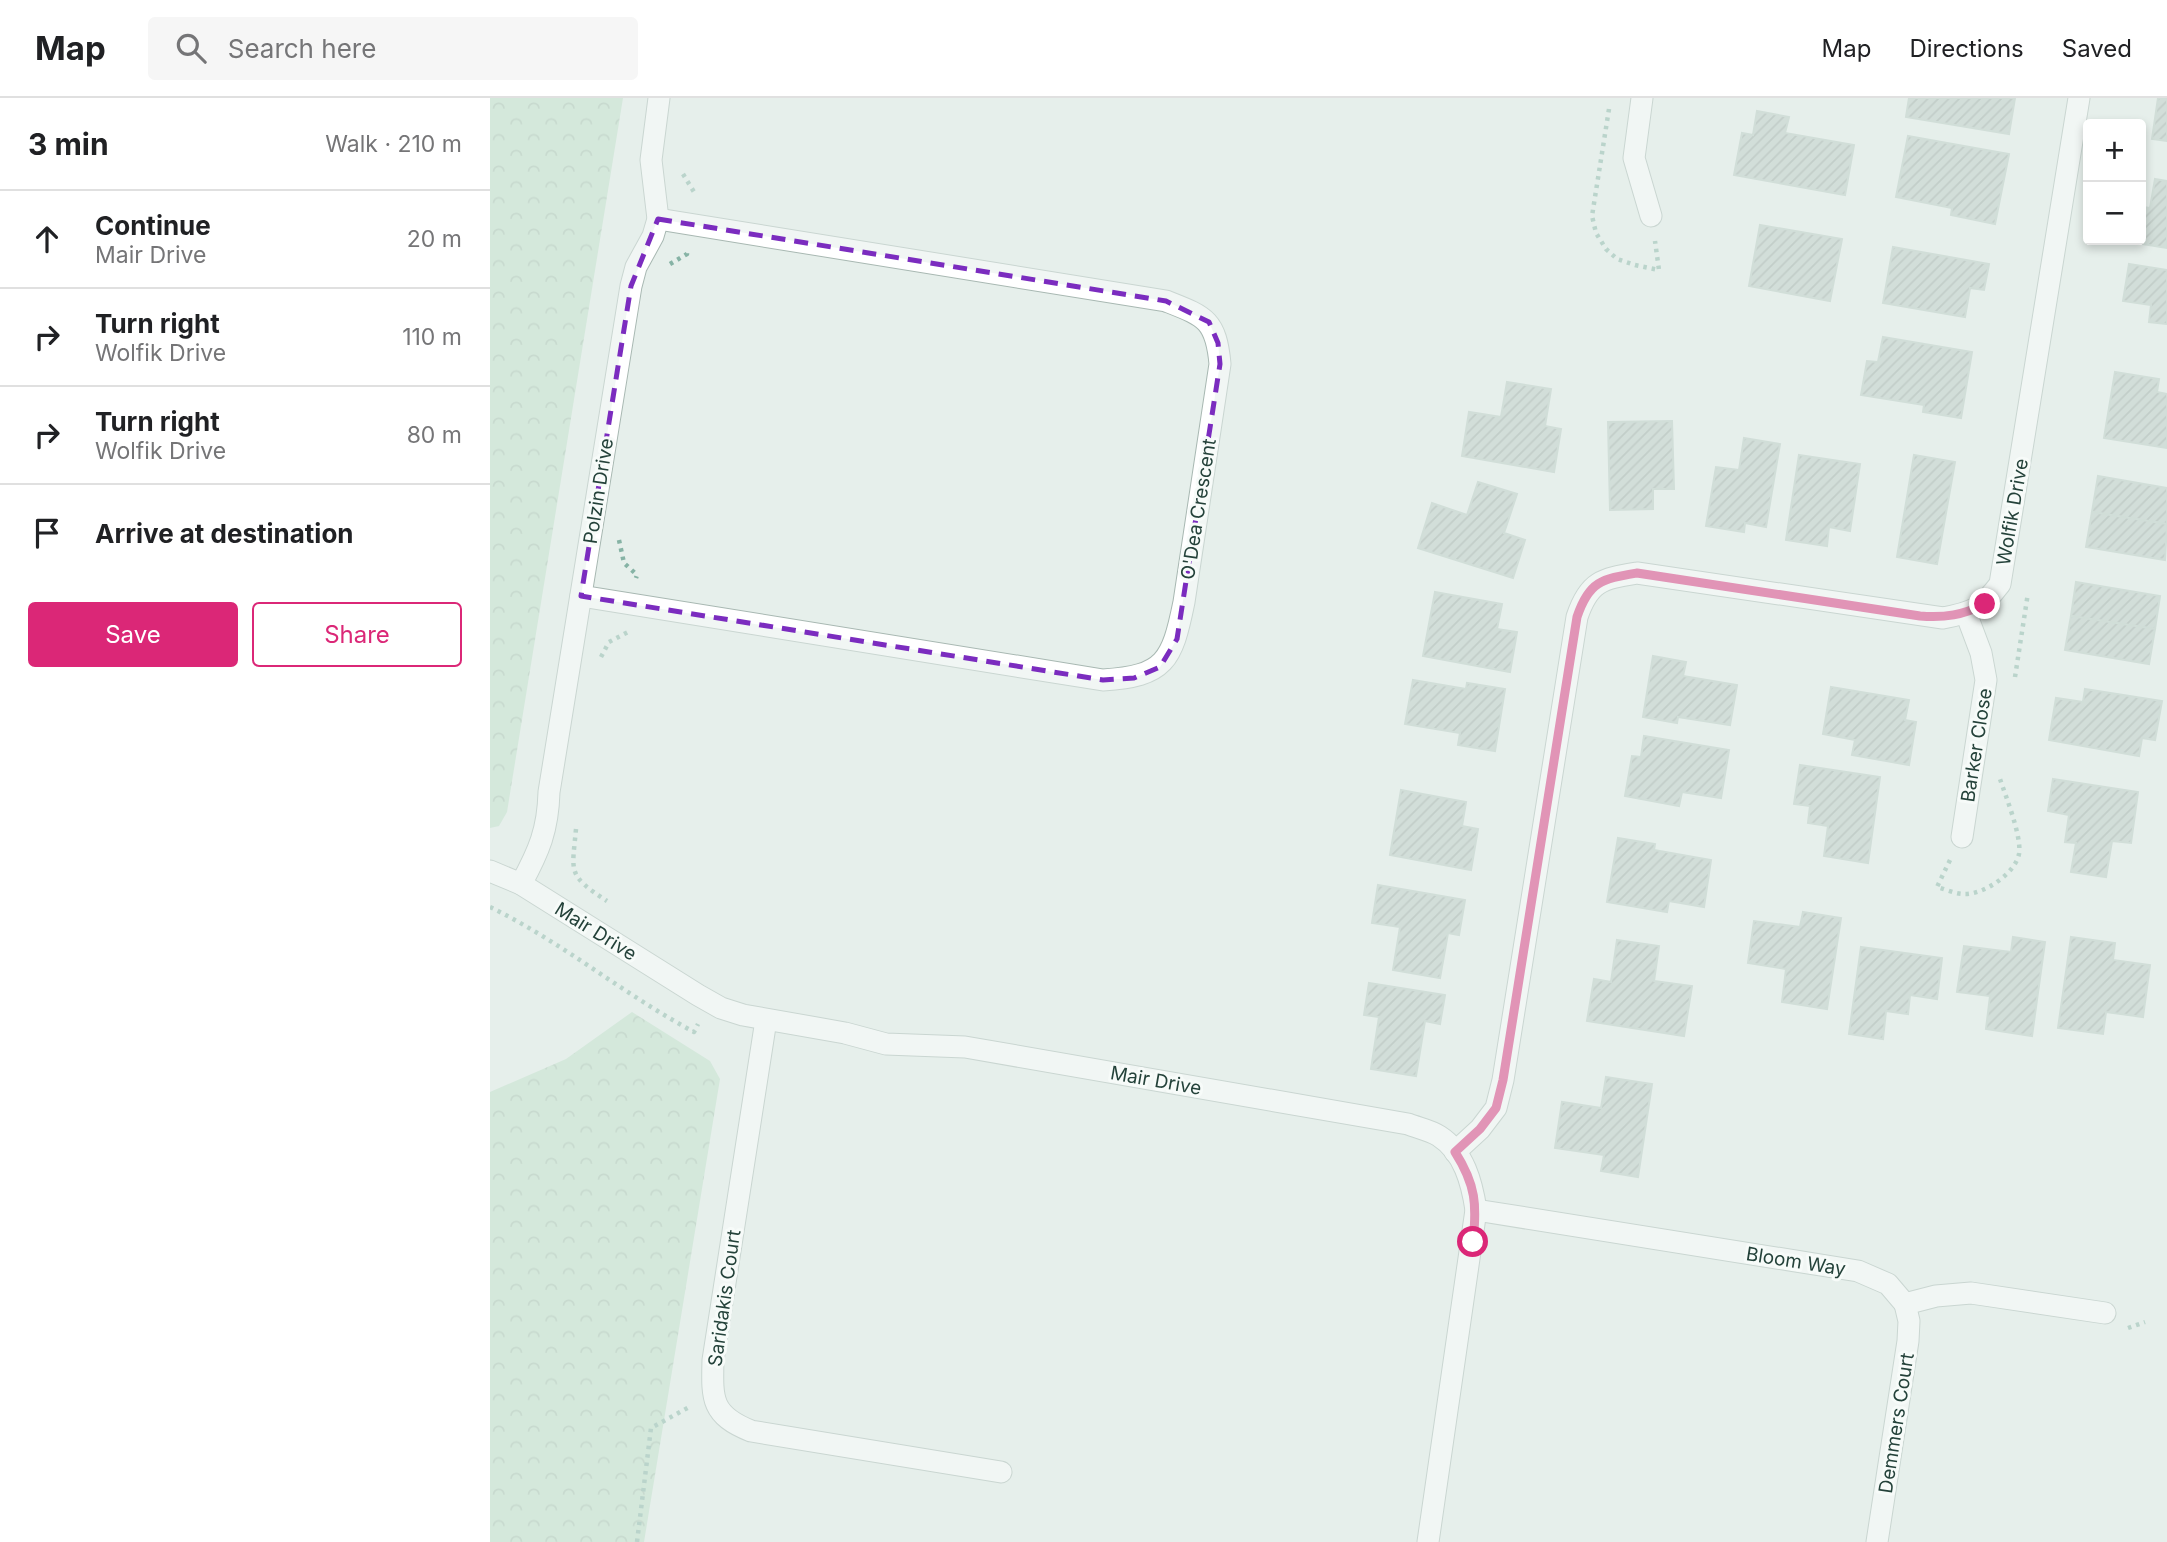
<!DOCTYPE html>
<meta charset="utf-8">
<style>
body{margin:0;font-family:Inter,sans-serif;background:#f6f6f6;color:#202124}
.controls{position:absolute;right:21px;top:21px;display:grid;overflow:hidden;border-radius:7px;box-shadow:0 4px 10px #0003}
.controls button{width:63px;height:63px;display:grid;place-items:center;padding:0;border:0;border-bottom:2px solid #e0e0e0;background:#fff;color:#202124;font:35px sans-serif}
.stop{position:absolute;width:21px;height:21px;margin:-16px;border:5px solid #db2777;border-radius:50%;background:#fff}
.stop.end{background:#db2777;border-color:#fff;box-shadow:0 2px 7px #0008}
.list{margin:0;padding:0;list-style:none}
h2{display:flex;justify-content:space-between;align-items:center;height:91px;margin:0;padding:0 28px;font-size:30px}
h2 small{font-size:23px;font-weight:400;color:#757577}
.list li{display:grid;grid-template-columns:46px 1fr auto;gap:21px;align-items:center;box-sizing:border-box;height:98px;padding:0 28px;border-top:2px solid #e0e0e0}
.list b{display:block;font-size:26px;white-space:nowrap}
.list p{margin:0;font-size:23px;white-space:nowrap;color:#757577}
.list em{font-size:23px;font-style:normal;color:#757577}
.actions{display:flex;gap:14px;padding:21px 28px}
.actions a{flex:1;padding:16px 0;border:2px solid #db2777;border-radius:7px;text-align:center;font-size:24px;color:#db2777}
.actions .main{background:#db2777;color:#fff}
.icon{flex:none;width:38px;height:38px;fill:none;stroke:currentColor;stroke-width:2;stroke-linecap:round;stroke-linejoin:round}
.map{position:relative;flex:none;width:1677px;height:1444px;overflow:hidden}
header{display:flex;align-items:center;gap:42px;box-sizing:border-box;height:98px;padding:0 35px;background:#fff;border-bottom:2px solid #e0e0e0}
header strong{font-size:33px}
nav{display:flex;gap:38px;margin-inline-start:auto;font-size:24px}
.search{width:490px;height:63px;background:#f6f6f6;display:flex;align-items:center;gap:18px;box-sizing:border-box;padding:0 24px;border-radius:7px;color:#757577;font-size:26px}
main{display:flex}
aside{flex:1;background:#fff}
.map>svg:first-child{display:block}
</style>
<header>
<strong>Map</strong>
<div class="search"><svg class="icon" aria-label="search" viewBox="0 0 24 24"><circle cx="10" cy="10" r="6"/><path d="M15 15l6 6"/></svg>Search here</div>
<nav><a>Map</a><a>Directions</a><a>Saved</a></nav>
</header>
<main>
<aside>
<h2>3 min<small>Walk · 210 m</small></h2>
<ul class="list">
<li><svg class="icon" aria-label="ahead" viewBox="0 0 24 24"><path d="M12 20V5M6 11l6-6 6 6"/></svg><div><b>Continue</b><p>Mair Drive</p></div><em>20 m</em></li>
<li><svg class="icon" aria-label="right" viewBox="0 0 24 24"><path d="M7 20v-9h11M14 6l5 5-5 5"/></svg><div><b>Turn right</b><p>Wolfik Drive</p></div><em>110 m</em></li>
<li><svg class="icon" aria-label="right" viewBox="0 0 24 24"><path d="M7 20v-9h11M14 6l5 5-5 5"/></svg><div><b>Turn right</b><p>Wolfik Drive</p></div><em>80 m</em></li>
<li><svg class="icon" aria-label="arrive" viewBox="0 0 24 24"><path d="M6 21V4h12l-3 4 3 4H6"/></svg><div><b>Arrive at destination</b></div></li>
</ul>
<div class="actions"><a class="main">Save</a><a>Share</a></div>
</aside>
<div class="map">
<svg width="1677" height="1444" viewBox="0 0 1677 1444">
<defs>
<pattern id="park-crowns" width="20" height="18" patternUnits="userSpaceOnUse" patternTransform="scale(1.75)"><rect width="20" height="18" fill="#bfe0c8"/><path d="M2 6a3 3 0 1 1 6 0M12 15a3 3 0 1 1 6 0" fill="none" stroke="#a4c1ad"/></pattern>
<pattern id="building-hatch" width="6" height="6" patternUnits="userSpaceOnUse" patternTransform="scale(1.75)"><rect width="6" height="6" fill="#bbcac4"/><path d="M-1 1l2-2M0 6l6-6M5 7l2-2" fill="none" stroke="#98a6a0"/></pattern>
</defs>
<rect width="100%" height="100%" fill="#e6efeb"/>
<!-- park -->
<g fill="url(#park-crowns)">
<path d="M 0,0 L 133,0 L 17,714 L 9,728 L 0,730 Z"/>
<path d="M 142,914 L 220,963 L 230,981 L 154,1444 L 0,1444 L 0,994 L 76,961 Z"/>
</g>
<!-- building -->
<g fill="url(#building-hatch)" stroke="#b8c9c2" stroke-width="2">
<path d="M 1419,0 L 1525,0 L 1519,36 L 1416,19 Z"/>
<path d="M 1668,0 L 1677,0 L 1677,43 L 1662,41 Z"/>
<path d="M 1267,13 L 1299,19 L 1295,35 L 1364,47 L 1355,97 L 1244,77 L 1252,35 L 1263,37 Z"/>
<path d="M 1418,38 L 1519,56 L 1505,126 L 1461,117 L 1462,110 L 1406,99 Z"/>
<path d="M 1665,81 L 1677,83 L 1677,150 L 1646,145 L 1647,142 L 1651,142 L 1652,109 L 1660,110 Z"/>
<path d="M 1270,127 L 1352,141 L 1340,203 L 1259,188 Z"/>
<path d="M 1403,149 L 1499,166 L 1494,192 L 1480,190 L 1475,219 L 1393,205 Z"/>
<path d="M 1639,166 L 1677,172 L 1677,226 L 1659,224 L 1661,207 L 1633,203 Z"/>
<path d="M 1393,239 L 1482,254 L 1471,320 L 1433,314 L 1434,307 L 1371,297 L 1377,263 L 1388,264 Z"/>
<path d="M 1625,274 L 1669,281 L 1667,294 L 1677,296 L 1677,350 L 1614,340 Z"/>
<path d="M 1017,284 L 1061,291 L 1055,328 L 1071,331 L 1064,374 L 972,358 L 979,314 L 1011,319 Z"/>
<path d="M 1182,323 L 1184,391 L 1163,391 L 1163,411 L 1120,412 L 1118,324 Z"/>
<path d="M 1254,340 L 1290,346 L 1276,429 L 1255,425 L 1254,434 L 1216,428 L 1226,369 L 1249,372 Z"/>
<path d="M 1309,357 L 1370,366 L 1360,433 L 1339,429 L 1337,448 L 1296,442 Z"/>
<path d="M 1424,357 L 1465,364 L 1447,466 L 1407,459 Z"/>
<path d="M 1608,378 L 1677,390 L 1677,426 L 1602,414 Z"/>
<path d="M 988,384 L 1027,396 L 1014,435 L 1035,442 L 1023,480 L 928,450 L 942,405 L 977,417 Z"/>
<path d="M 1602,414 L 1677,426 L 1675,462 L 1596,449 Z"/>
<path d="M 1586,484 L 1670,498 L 1665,531 L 1581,518 Z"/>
<path d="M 945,494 L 1012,506 L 1007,531 L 1027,534 L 1020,574 L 933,558 Z"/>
<path d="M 1581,518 L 1665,531 L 1659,566 L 1575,552 Z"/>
<path d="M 1163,558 L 1196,564 L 1193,578 L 1247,587 L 1240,627 L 1188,619 L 1187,625 L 1153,619 Z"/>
<path d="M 923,582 L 976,591 L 977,585 L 1015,591 L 1005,653 L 968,647 L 970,635 L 915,626 Z"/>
<path d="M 1341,589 L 1419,602 L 1415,622 L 1426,624 L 1419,667 L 1362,657 L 1365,642 L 1333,636 Z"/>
<path d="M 1595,591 L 1672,603 L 1665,642 L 1652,640 L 1649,658 L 1559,642 L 1566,600 L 1593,604 Z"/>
<path d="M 1154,638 L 1239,652 L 1231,700 L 1192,694 L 1189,708 L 1135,698 L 1142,658 L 1151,659 Z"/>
<path d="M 1310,667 L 1390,679 L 1378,765 L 1334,758 L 1338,728 L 1318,725 L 1320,708 L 1304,706 Z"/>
<path d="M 1563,681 L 1648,694 L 1641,745 L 1622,743 L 1616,779 L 1581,774 L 1586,745 L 1575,744 L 1579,717 L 1558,713 Z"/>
<path d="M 911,692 L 976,704 L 972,728 L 988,731 L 981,772 L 900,757 Z"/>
<path d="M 1128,740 L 1165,746 L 1164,752 L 1221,762 L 1214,809 L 1179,803 L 1177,814 L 1117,804 Z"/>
<path d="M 888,787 L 975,802 L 969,837 L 958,835 L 950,880 L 903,872 L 910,829 L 882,825 Z"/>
<path d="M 1313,814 L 1351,820 L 1337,911 L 1292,904 L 1296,871 L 1258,865 L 1264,823 L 1310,829 Z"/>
<path d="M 1523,839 L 1555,844 L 1542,938 L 1496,931 L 1500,898 L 1467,894 L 1474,848 L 1521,854 Z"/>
<path d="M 1581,839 L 1625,845 L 1623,862 L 1660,867 L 1653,919 L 1616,914 L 1613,936 L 1568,930 Z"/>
<path d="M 1127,842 L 1169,848 L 1164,883 L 1202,888 L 1194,938 L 1097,923 L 1104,881 L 1121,884 Z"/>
<path d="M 1371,849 L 1452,860 L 1447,901 L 1420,897 L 1418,916 L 1396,913 L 1393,941 L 1359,936 Z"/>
<path d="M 879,885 L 955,897 L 950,926 L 935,923 L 926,978 L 881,971 L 889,919 L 874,917 Z"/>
<path d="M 1116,979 L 1162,986 L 1148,1079 L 1111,1073 L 1114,1057 L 1065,1050 L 1072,1004 L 1111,1010 Z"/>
</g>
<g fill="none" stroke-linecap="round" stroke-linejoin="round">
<defs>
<g id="street">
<path d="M 1152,0 L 1144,60 L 1161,118"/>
<path d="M 91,498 L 613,582 C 675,578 682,563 694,504 L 730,266 C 726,221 714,218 676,203 L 168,121"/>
<path d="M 1472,739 L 1496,582 L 1491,555 L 1476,515"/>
<path d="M 0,773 L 31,786 L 208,897 L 231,910 L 253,917 L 355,935 L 396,946 L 475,949 L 918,1026 C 928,1030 940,1032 949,1038 C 974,1054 982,1085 986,1112 L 938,1444"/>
<path d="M 31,786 C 49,753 58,732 59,694 L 141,188 L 146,169 L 163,138 L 168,121 L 161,62 L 169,0"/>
<path d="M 276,922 L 223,1262 C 222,1301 221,1317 261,1333 L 511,1374"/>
<path d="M 965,1054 L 990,1031 L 1006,1010 L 1013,982 L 1087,519 C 1099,483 1112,481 1147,475 L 1453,520 C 1484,514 1491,511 1510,486 L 1589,0"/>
<path d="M 986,1112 L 1368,1173 L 1398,1186 L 1415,1206 L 1446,1198 L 1481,1195 L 1615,1215"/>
<path d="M 1387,1444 L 1418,1243 L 1419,1223 L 1415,1206"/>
</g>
</defs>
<!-- street casing -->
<use href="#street" stroke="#a8b8b2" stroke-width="23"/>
<!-- path -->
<g stroke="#86b3a5" stroke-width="4.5" stroke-dasharray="3.5 5" stroke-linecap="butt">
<path d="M 1119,11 L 1102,118 L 1106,135 L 1116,151 L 1127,161 L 1145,167 L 1169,172 L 1165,143"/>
<path d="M 193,76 L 204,94 L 204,98"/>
<path d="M 180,166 L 197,156 L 197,152"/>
<path d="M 129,442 L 134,465 L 147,477 L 146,480"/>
<path d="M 111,559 L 119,544 L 138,534"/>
<path d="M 1525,579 L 1538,495"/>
<path d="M 86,731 C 82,775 77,777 117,803"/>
<path d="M 1460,762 L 1447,789 C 1455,791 1465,796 1474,796 C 1493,797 1525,776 1529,756 C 1532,739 1516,699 1510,681"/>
<path d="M 0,809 C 72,844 133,896 204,934 L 208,926"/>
<path d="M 1638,1230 L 1655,1224"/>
<path d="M 147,1444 L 161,1330 L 201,1308"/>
</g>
<!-- street -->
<use href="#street" stroke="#fff" stroke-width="21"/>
</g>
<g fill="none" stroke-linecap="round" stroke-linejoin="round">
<!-- route -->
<path stroke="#db2777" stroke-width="9" d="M 983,1144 C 987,1107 986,1087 965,1054 L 990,1031 L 1006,1010 L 1013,982 L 1087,519 C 1099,483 1112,481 1147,475 L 1430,518 C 1455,520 1473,517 1495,506"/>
</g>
<!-- marked area -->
<path d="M0 0H1677V1444H0ZM 168,121 L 676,203 L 719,224 L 728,245 L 730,266 L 687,541 L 670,569 L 644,580 L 613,582 L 91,498 L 141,188 Z" fill="#e6efeb" fill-opacity=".55" fill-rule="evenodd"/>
<path fill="none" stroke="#7b2cbf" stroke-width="5" stroke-dasharray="14 9" stroke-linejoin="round" d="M 168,121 L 676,203 L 719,224 L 728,245 L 730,266 L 687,541 L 670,569 L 644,580 L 613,582 L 91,498 L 141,188 Z"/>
<g text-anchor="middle" stroke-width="6" stroke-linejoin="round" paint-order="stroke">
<!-- street labels -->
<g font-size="19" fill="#24423a" stroke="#f7fbf9">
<text transform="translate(108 393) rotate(-81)" y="7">Polzin Drive</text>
<text transform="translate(708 411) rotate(-81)" y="7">O'Dea Crescent</text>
<text transform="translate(1522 414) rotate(-80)" y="7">Wolfik Drive</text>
<text transform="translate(1486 647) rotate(-81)" y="7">Barker Close</text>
<text transform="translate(106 833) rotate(32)" y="7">Mair Drive</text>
<text transform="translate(666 982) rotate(10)" y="7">Mair Drive</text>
<text transform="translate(1306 1163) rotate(9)" y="7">Bloom Way</text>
<text transform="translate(234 1200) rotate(-82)" y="7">Saridakis Court</text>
<text transform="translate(1406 1325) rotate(-81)" y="7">Demmers Court</text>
</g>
</g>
</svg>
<div class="controls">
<button>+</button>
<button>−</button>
</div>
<div class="stop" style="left:983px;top:1144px"></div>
<div class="stop end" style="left:1495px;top:506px"></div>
</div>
</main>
